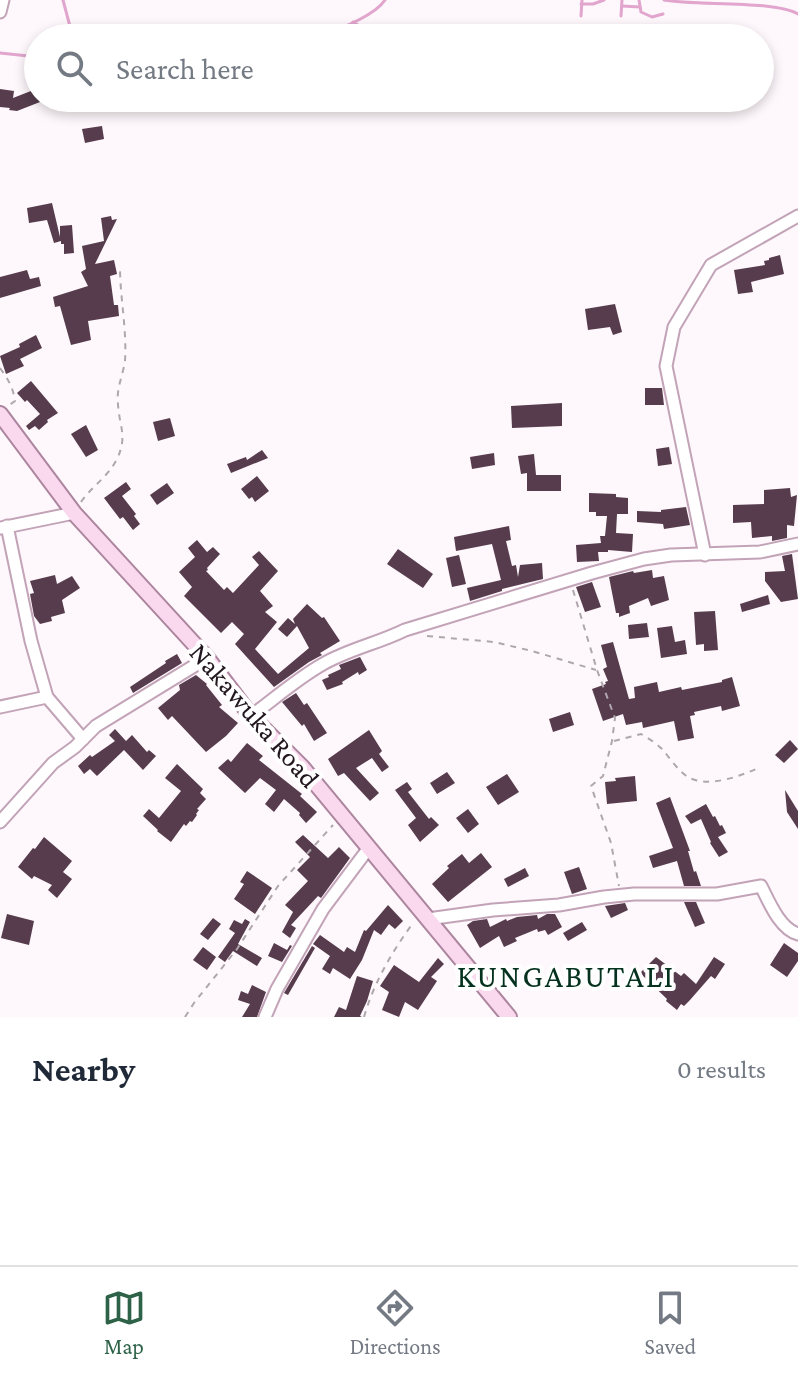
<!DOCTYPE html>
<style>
body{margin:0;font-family:"Crimson Pro",serif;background:#f2f2f3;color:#1f2937}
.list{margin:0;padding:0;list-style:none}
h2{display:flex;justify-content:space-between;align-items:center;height:104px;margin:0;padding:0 32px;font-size:34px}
h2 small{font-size:26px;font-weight:400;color:#747a83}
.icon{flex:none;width:44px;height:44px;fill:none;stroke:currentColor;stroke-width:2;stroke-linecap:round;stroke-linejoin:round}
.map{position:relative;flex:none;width:798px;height:1017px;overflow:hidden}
.search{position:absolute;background:#fff;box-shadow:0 4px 12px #0003;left:24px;right:24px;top:24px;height:88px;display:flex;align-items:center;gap:20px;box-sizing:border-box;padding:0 28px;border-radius:44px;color:#747a83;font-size:30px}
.sheet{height:248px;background:#fff}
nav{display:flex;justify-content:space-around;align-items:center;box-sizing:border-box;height:112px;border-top:2px solid #e0e1e3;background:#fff;font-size:22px;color:#747a83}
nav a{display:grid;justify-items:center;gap:4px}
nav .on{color:#2d6248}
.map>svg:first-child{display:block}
</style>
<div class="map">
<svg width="798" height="1017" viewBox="0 0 798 1017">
<rect width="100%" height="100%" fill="#fef7fb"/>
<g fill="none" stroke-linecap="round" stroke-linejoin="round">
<!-- stream -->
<g stroke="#e2a5cd" stroke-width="3">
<path d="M 63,0 L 72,34 L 70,38"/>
<path d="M 639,0 L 641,12 L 652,17 L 663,14"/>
<path d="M 664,0 C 696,6 774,0 798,14"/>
<path d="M 581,4 L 593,4 L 604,0"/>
<path d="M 622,6 L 640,7"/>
<path d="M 581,16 L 582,0"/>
<path d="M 621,16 L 622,0"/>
<path d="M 353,22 L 361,27 L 362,38"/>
<path d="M 295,38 C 306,32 315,35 327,32 C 344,28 376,14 385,0"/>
<path d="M 0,53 L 38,57"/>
</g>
</g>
<!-- building -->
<g fill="#563c4d">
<path d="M 0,89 L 14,91 L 13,98 L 36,89 L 40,102 L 17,111 L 9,110 L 10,108 L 0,107 Z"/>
<path d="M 102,126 L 104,139 L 85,143 L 82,129 Z"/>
<path d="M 52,203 L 60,237 L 60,226 L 72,225 L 74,253 L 64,254 L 64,244 L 61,244 L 61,241 L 54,243 L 47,220 L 29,223 L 27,208 Z"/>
<path d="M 111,216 L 112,220 L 117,219 L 95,264 L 114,260 L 117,274 L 110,276 L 114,305 L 118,305 L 119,316 L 88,321 L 91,340 L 71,345 L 60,306 L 55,307 L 53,297 L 88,286 L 81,272 L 86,269 L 82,246 L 104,241 L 101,218 Z"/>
<path d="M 780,255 L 784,274 L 751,282 L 753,292 L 738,294 L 734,270 L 765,265 L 764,261 L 769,260 L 769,258 Z"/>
<path d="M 27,270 L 30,279 L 39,277 L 41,286 L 0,298 L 0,277 Z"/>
<path d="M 615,304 L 622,332 L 613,335 L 610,327 L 588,330 L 585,309 Z"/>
<path d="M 36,335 L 42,348 L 20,359 L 24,366 L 6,374 L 0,356 L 20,347 L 19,344 Z"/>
<path d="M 31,381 L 58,413 L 47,420 L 48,422 L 39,430 L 35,426 L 29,430 L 26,426 L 40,414 L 27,400 L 25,402 L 17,393 Z"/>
<path d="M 645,388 L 662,388 L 664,405 L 645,405 Z"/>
<path d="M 562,403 L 562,426 L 512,428 L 511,406 Z"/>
<path d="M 170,418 L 175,436 L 158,441 L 153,422 Z"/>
<path d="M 86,425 L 98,450 L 86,457 L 71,434 Z"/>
<path d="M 669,447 L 672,464 L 658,466 L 656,449 Z"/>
<path d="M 262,450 L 268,458 L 231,473 L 227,464 L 246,457 L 247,460 Z"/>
<path d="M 494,453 L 495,465 L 472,469 L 470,457 Z"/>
<path d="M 534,454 L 536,475 L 561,475 L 561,491 L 527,491 L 527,473 L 521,474 L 518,456 Z"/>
<path d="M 257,476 L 269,491 L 255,502 L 252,497 L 249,499 L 241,489 Z"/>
<path d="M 126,482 L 131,489 L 122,496 L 136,514 L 134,516 L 140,524 L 133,530 L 123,517 L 120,519 L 104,498 Z"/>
<path d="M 167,483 L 174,493 L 157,505 L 150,495 Z"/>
<path d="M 790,488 L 791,497 L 797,495 L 794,526 L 787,525 L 787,538 L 772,541 L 772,536 L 752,538 L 751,522 L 733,523 L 733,505 L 764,504 L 764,490 Z"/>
<path d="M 589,493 L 616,494 L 616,497 L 628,498 L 628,514 L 617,514 L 616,533 L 633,534 L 632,552 L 608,550 L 608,552 L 598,552 L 599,561 L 577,562 L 576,545 L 601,543 L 600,536 L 605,536 L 607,516 L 596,516 L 596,512 L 589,512 Z"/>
<path d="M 686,507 L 690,525 L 664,529 L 663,524 L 637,522 L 637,511 L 661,512 L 661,510 Z"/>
<path d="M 509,526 L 511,540 L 506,541 L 512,566 L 516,565 L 518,577 L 520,565 L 542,563 L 543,579 L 502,589 L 502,591 L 470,601 L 467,588 L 501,580 L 492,544 L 456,551 L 454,537 Z"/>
<path d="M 197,540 L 207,552 L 213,547 L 220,554 L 207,568 L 208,570 L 206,571 L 224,590 L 227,587 L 233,593 L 259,565 L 252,557 L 259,551 L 278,571 L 260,591 L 273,606 L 265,612 L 277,622 L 255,649 L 278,674 L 309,648 L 297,626 L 287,637 L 278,629 L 288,618 L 295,624 L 293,619 L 307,604 L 322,618 L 324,617 L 340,641 L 320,653 L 322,655 L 309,662 L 274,687 L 235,644 L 244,634 L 232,622 L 221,633 L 184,596 L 192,587 L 179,572 L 195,557 L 188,548 Z"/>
<path d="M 398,549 L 433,574 L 423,588 L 387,564 Z"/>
<path d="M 792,554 L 798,599 L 781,602 L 765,581 L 765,572 L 785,571 L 782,556 Z"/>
<path d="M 459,555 L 466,584 L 452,587 L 446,558 Z"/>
<path d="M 652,570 L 653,578 L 664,576 L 669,600 L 651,606 L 648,598 L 629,606 L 630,613 L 619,617 L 619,613 L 616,613 L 609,577 L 633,571 L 634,573 Z"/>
<path d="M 55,575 L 57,584 L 72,576 L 80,588 L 62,600 L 65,613 L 51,617 L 52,621 L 40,624 L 34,616 L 30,594 L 34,593 L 30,581 Z"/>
<path d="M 592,582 L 601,607 L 585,612 L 576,587 Z"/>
<path d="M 768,595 L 770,604 L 742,612 L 740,604 Z"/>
<path d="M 715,611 L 718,650 L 704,651 L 704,644 L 696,645 L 694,612 Z"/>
<path d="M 647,623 L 649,637 L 629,639 L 628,625 Z"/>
<path d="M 672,626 L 675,642 L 685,640 L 687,654 L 661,658 L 657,628 Z"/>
<path d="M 613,642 L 629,699 L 635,698 L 634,687 L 657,682 L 659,692 L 681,687 L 682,690 L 722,682 L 722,680 L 732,677 L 740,706 L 722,711 L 721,706 L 694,712 L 695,715 L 690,716 L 694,738 L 678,741 L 674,721 L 643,728 L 642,722 L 626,725 L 623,714 L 603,721 L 592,689 L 606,684 L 605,682 L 608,681 L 603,669 L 607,667 L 601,645 Z"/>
<path d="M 177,654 L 182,663 L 133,693 L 130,687 L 166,663 L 165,661 Z"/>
<path d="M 360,657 L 367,670 L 359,675 L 358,672 L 342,682 L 343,684 L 327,690 L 322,680 L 329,677 L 328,675 L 341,669 L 339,665 Z"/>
<path d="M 196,675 L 207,684 L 206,685 L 222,705 L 219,707 L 238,723 L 226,736 L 206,752 L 172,716 L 168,720 L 158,708 L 180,690 L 179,685 Z"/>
<path d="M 296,693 L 304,705 L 307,703 L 327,733 L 314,741 L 304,724 L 302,726 L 282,702 Z"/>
<path d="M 570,712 L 574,725 L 553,732 L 549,719 Z"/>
<path d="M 115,729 L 126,741 L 132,735 L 147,752 L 149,750 L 156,756 L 143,770 L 124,750 L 97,776 L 90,769 L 84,774 L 78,766 L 90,755 L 92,757 L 115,741 L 109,735 Z"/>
<path d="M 369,730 L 382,751 L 379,754 L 389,767 L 382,772 L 372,758 L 356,768 L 379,793 L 370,801 L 344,773 L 338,776 L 328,759 Z"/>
<path d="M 790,740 L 798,749 L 784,763 L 775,755 Z"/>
<path d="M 247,743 L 263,756 L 259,760 L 302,794 L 300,796 L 317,812 L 306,823 L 299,815 L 300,813 L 284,799 L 274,812 L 265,804 L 276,790 L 260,778 L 245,793 L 218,768 L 228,759 L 231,762 Z"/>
<path d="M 177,764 L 203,789 L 200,793 L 206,799 L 197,809 L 199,810 L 196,814 L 197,815 L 192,822 L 190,821 L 186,826 L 184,824 L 171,842 L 157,831 L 158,830 L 143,816 L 149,809 L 159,818 L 181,791 L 165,778 Z"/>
<path d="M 447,772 L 455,783 L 437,794 L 430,783 Z"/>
<path d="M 507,774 L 519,792 L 498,805 L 486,787 Z"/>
<path d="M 635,776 L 637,801 L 607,804 L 605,782 L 616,781 L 615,778 Z"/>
<path d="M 407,782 L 412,789 L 408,792 L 429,819 L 431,817 L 439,825 L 420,842 L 408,825 L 416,818 L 395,790 Z"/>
<path d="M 785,790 L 798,811 L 798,829 L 787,812 Z"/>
<path d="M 670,797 L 690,851 L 688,851 L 694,872 L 696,871 L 701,886 L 684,886 L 677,861 L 653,868 L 649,856 L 673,848 L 656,803 Z"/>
<path d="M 706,804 L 713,817 L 715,816 L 720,826 L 722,825 L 726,833 L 718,837 L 728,852 L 719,857 L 710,843 L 711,842 L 701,819 L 691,824 L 685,816 Z"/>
<path d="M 468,809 L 479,824 L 468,833 L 456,818 Z"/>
<path d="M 303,835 L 328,858 L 339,847 L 350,858 L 321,898 L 318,896 L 291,925 L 296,928 L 290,938 L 282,932 L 293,912 L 285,905 L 308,881 L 297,870 L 310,857 L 295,842 Z"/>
<path d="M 44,837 L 72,861 L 63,872 L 72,879 L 57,898 L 48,890 L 52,885 L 34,876 L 32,879 L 18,867 L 33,848 L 35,849 Z"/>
<path d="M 481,853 L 492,867 L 448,902 L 432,884 L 449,868 L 447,866 L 462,854 L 469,863 Z"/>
<path d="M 579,867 L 587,889 L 572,894 L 564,872 Z"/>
<path d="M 525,868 L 529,876 L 508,887 L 504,879 Z"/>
<path d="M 247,871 L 272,888 L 255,914 L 234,899 L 244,884 L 240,882 Z"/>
<path d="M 684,902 L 696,902 L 705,923 L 695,927 Z"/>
<path d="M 625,903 L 628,910 L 611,918 L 605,906 Z"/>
<path d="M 388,905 L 403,921 L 395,929 L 389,924 L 381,935 L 374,930 L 362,960 L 350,979 L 333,968 L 330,974 L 322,969 L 330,956 L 313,944 L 320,935 L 344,952 L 347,947 L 355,952 L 364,930 L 366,931 Z"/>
<path d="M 7,914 L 34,921 L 29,945 L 1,938 Z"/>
<path d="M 547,914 L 555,914 L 562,927 L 548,935 L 545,930 L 538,932 L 537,929 L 515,938 L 517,941 L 504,947 L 499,936 L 480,948 L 467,925 L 473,921 L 487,919 L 490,927 L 506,919 L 507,921 L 517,917 L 537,915 L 538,919 Z"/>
<path d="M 213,918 L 221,924 L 208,940 L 200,934 Z"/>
<path d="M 245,919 L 250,922 L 238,944 L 262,958 L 257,966 L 233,951 L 225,962 L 218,957 L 235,933 L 229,929 L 234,920 L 242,924 Z"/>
<path d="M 582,922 L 587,930 L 568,941 L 563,933 Z"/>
<path d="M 274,943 L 287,950 L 290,945 L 292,946 L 282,962 L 268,956 Z"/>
<path d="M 784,943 L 798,953 L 798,961 L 787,977 L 770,965 Z"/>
<path d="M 312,946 L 315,948 L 288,995 L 284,993 Z"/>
<path d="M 203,947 L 216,957 L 207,970 L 193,960 Z"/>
<path d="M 656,957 L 681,976 L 684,973 L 696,984 L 714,957 L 725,964 L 715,979 L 711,976 L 690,1000 L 684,1006 L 681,1004 L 677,1010 L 666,1001 L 667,999 L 640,973 Z"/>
<path d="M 438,958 L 444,964 L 431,977 L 437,981 L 418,1010 L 405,1002 L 399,1017 L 382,1010 L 389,992 L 380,986 L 394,965 L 419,982 Z"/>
<path d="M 357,976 L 373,981 L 367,1001 L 360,1016 L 362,1017 L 334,1017 L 339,1007 L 346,1010 Z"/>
<path d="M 252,985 L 266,992 L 257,1017 L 242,1017 L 250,1004 L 238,1000 L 241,991 L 248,994 Z"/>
</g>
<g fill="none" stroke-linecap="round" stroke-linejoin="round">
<defs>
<g id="minor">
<path d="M 0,12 L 3,0"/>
<path d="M 7,526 L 31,641 L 47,697 L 83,739"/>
<path d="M 1,528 L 74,513"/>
<path d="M 705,555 L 666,366 L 674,327 L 711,265 L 798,216"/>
<path d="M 0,707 L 47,697"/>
<path d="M 251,716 C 274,699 298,678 323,664 C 349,649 379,643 405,630 L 592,573 L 644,559 L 671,555 L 760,552 L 798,544"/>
<path d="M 0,822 L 53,763 L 75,747 L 96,726 L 207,658"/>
<path d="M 428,919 L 493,910 L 559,905 L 604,897 L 634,894 L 717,894 L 761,886 C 769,902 780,929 798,934"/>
<path d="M 265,1017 L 277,989 L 323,909 L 368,849"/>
</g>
<path id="major" d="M 0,414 L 74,513 L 207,658 L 251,716 L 302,767 L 509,1017"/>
</defs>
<!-- minor casing -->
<use href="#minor" stroke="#c2a3b7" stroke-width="15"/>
<!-- major casing -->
<use href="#major" stroke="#ac859e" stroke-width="18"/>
<!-- path -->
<g stroke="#b0a7ac" stroke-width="2" stroke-dasharray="6 6" stroke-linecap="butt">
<path d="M 0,368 C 8,379 13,387 15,401 L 8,406"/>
<path d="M 81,502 C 92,486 108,477 117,459 C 128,436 119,426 118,404 C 116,389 123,375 125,361 C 127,329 120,298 120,267"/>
<path d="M 573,590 L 597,670 L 615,718 L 612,741 L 603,776 L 591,786 L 611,843 L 619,886"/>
<path d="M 427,636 L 494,642 L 532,651 L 596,670"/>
<path d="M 614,741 L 641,734 C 648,738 656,743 662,749 C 670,758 677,770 688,777 C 707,788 738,777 756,769"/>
<path d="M 185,1017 L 194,1003 L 237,949 L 278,886 L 333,825"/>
<path d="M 364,1017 C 374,982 392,952 413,923"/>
</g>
<!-- minor -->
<use href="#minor" stroke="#fff" stroke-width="11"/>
<!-- major -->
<use href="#major" stroke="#fad9ee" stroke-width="14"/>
</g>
<g text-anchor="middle" stroke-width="8" stroke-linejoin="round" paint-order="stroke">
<!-- street labels -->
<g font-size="28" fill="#22171e" stroke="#fff">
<text transform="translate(255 715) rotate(49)" y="10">Nakawuka Road</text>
</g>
<!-- quarter labels -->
<g font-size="32" letter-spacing="2" fill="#04321f" stroke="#fff">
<text x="566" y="987">KUNGABUTALI</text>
</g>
</g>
</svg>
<div class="search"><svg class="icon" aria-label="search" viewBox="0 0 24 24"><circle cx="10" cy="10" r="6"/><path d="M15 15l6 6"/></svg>Search here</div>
</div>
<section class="sheet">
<h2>Nearby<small>0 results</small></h2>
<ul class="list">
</ul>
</section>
<nav>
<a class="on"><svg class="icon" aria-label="map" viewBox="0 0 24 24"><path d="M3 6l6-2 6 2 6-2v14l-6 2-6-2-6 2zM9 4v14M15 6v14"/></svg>Map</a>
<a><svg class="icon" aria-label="directions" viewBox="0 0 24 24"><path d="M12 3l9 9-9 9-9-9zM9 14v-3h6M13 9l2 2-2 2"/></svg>Directions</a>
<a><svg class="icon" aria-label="saved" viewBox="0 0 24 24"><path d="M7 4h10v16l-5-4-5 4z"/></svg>Saved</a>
</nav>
